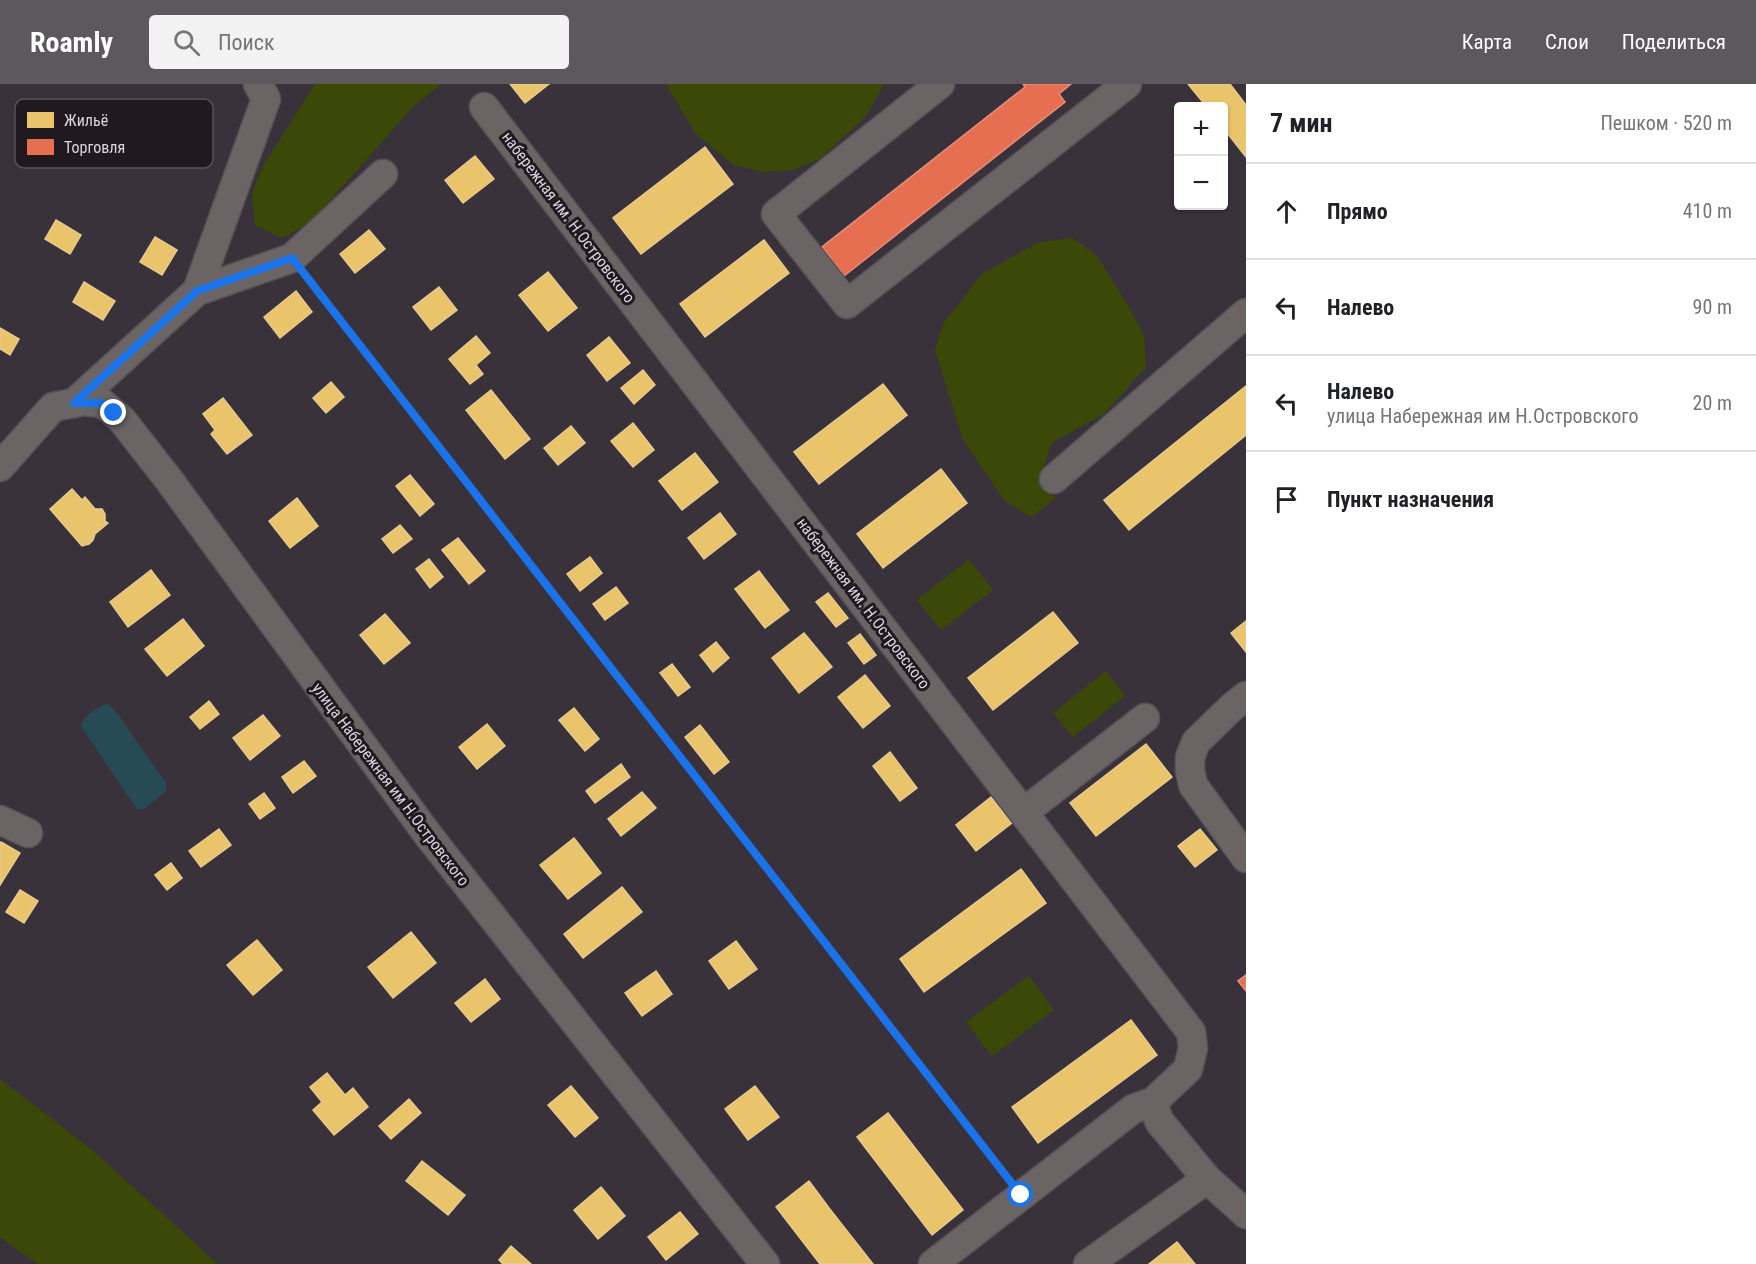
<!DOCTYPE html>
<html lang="ru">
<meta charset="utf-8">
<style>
body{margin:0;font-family:"Roboto Condensed",sans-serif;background:#f2f2f2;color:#202124}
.controls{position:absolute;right:18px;top:18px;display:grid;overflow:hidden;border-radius:6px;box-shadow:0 2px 4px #0004}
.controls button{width:54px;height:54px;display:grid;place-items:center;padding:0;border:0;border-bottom:2px solid #e0e0e0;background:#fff;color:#202124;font:30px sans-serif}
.stop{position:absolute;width:18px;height:18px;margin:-14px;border:4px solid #1a73e8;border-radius:50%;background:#fff}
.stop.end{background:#1a73e8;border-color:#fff;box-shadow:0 2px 6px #0008}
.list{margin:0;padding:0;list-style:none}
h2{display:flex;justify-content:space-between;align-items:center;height:78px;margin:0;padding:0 24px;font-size:26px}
h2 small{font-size:20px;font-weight:400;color:#757577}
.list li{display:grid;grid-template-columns:39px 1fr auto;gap:18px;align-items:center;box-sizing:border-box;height:96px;padding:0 24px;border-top:2px solid #e0e0e0}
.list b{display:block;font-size:22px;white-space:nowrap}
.list p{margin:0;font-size:20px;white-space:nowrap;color:#757577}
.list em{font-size:20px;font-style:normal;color:#757577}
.icon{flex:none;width:33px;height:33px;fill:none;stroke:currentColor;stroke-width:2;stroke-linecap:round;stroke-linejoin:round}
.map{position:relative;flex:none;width:1246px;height:1180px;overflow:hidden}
header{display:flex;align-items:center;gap:36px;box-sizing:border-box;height:84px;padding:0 30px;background:#5c585e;color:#fff}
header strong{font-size:28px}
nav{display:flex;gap:33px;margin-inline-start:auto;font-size:21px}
.search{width:420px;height:54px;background:#f2f2f2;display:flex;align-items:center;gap:15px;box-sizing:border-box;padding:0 21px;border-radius:6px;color:#757577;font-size:22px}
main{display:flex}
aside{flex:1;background:#fff}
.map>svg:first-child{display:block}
</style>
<header>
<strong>Roamly</strong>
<div class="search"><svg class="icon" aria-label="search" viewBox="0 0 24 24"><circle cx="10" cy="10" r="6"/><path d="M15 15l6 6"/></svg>Поиск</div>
<nav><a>Карта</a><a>Слои</a><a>Поделиться</a></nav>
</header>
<main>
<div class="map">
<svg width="1246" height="1180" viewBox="0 0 1246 1180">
<rect width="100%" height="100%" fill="#3a323a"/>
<!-- green -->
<g fill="#3b4808">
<path d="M 315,0 L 441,0 L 413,23 L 311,138 L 282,154 L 255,141 L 252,109 L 263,82 Z"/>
<path d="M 666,0 L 884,0 L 866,32 L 821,74 L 793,86 L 762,88 L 732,80 L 695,49 Z"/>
<path d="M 1073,154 L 1097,172 L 1130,225 L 1144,252 L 1146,283 L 1105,329 L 1052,359 L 1042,387 L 1055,415 L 1031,433 L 1005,417 L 963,356 L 935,266 L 944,238 L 982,190 L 1039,158 Z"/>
<path d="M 969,475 L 993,506 L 941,546 L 917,516 Z"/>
<path d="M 1106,587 L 1125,612 L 1073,653 L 1053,629 Z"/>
<path d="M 1029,892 L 1054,926 L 992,972 L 966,938 Z"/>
<path d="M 0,995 L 91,1065 L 218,1180 L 38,1180 L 0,1153 Z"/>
</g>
<!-- water -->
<path fill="#274b55" d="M 108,620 L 117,629 L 166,699 L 166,707 L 144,725 L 137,725 L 134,721 L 81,642 C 83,632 98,622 108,620 Z"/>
<!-- homes -->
<g fill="#e9c46a" stroke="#e6c98d" stroke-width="1.5">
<path d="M 510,0 L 549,0 L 525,19 Z"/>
<path d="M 1188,0 L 1230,0 L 1246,21 L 1246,73 L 1224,45 L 1224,22 L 1206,22 Z"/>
<path d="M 705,63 L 733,100 L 641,170 L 613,134 Z"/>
<path d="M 475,72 L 494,95 L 463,119 L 445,96 Z"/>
<path d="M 56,136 L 81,151 L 70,170 L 45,155 Z"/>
<path d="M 369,146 L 385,165 L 355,189 L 340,170 Z"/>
<path d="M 155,153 L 177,166 L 162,191 L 140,178 Z"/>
<path d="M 764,156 L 789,189 L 705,253 L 680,220 Z"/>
<path d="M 548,188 L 577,224 L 548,247 L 519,211 Z"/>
<path d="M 84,198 L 115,217 L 103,236 L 73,218 Z"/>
<path d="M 439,203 L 457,226 L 431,246 L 413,223 Z"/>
<path d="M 296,207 L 312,228 L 280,254 L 264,233 Z"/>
<path d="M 0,244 L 19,255 L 10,271 L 0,265 Z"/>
<path d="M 476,252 L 490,269 L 476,281 L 483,290 L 470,300 L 449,275 Z"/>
<path d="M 609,253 L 630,279 L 607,297 L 587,271 Z"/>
<path d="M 643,286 L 655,301 L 634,320 L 621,304 Z"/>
<path d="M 331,298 L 344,313 L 326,329 L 313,314 Z"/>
<path d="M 883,300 L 907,331 L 819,400 L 794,368 Z"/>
<path d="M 1246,302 L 1246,351 L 1129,446 L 1104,416 Z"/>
<path d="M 491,306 L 530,355 L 505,375 L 466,326 Z"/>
<path d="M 223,314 L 252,351 L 227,370 L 211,350 L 215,346 L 203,330 Z"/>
<path d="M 633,339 L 654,366 L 633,383 L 611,357 Z"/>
<path d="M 571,342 L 585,359 L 558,381 L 544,364 Z"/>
<path d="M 695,369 L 718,398 L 682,426 L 659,397 Z"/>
<path d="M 941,385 L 967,419 L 883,484 L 857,450 Z"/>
<path d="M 410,391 L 434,420 L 420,432 L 396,402 Z"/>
<path d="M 72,405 L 82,416 L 85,413 L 95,425 L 102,425 L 105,430 L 105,437 L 108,439 L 95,450 L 93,456 L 89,460 L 82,462 L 50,425 Z"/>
<path d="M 297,414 L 318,442 L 290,464 L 269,437 Z"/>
<path d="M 720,429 L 736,450 L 704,475 L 688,454 Z"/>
<path d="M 400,441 L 412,455 L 393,469 L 382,455 Z"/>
<path d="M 458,454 L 485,487 L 469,500 L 442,466 Z"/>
<path d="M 590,473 L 602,489 L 580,507 L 567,490 Z"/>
<path d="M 429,475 L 443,493 L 430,504 L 416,485 Z"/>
<path d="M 151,486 L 170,511 L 128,543 L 110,518 Z"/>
<path d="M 759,487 L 789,526 L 765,544 L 735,505 Z"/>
<path d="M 616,503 L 628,519 L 605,536 L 593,520 Z"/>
<path d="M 828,509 L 848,534 L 836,543 L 816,518 Z"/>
<path d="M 1053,528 L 1078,559 L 993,626 L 968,594 Z"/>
<path d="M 385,530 L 410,559 L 384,580 L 360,551 Z"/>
<path d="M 183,535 L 204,562 L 167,592 L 145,565 Z"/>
<path d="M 1246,537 L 1246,568 L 1231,549 Z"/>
<path d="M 804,549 L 832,583 L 799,609 L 772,574 Z"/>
<path d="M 860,550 L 876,571 L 864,580 L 848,559 Z"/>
<path d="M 716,558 L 729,574 L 713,588 L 700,571 Z"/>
<path d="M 672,580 L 690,603 L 678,612 L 660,589 Z"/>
<path d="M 865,591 L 890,622 L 863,644 L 838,613 Z"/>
<path d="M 209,617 L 219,630 L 200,645 L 190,633 Z"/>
<path d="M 574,624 L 599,655 L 585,667 L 559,636 Z"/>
<path d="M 263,631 L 280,652 L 250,676 L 233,654 Z"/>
<path d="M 487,640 L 505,662 L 477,685 L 459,663 Z"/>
<path d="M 700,641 L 729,678 L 714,690 L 685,653 Z"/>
<path d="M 1146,660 L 1172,693 L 1096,752 L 1070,719 Z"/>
<path d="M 890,668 L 917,704 L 900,717 L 873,682 Z"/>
<path d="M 304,677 L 316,692 L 293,709 L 282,693 Z"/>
<path d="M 621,680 L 630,693 L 595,719 L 586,707 Z"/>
<path d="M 642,708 L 656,724 L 621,752 L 608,735 Z"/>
<path d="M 264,709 L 275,724 L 260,735 L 249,720 Z"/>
<path d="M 991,713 L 1012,739 L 976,767 L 956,741 Z"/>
<path d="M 219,745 L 231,761 L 201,783 L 189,767 Z"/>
<path d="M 1200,745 L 1217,766 L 1195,783 L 1178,762 Z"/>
<path d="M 574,754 L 601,789 L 568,815 L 540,781 Z"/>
<path d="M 1,758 L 20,769 L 0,801 L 0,760 Z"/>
<path d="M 171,779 L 182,794 L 167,806 L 155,791 Z"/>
<path d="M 1021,785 L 1046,819 L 924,908 L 900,875 Z"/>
<path d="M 622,803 L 642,828 L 583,874 L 564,850 Z"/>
<path d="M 20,806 L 38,817 L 24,839 L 6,828 Z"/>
<path d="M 411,848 L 436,879 L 393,914 L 368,883 Z"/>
<path d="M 257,856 L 282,886 L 253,911 L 227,881 Z"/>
<path d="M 736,857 L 757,885 L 729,905 L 709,877 Z"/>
<path d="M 656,887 L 672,910 L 642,932 L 625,909 Z"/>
<path d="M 485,895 L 500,915 L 471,938 L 455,919 Z"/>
<path d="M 1131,936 L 1157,971 L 1038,1059 L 1012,1023 Z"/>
<path d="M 327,989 L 345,1011 L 353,1004 L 368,1023 L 334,1051 L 313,1026 L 322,1018 L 310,1003 Z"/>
<path d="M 571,1002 L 598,1034 L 575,1053 L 548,1021 Z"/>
<path d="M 755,1002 L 779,1033 L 748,1056 L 725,1025 Z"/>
<path d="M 409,1015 L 421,1029 L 391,1055 L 379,1042 Z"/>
<path d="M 888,1029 L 963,1126 L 932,1151 L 857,1053 Z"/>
<path d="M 422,1077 L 465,1111 L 448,1131 L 406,1097 Z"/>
<path d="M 809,1097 L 829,1124 L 873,1180 L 820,1180 L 776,1123 Z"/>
<path d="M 601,1103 L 625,1132 L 598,1155 L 574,1126 Z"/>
<path d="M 680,1128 L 698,1150 L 666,1176 L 648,1153 Z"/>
<path d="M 1177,1158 L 1195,1180 L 1149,1180 Z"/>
<path d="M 511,1162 L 531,1180 L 503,1180 L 499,1176 Z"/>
</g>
<!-- shops -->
<g fill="#e76f51" stroke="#e48d7b" stroke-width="1.5">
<path d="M 1023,0 L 1071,0 L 1059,10 L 1065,18 L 844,192 L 822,163 L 1025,3 Z"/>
<path d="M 1246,891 L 1246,907 L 1238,897 Z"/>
</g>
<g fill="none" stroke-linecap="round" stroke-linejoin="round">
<defs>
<g id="minor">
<path d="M 940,0 L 776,130 L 847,220 L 1127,0"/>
<path d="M 484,23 L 1191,948 L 1193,964 L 1188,985 L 1153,1018 L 1133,1025 L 933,1180"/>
<path d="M 197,207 L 266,15 L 258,0"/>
<path d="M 74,319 L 197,207 L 292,174 L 383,90"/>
<path d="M 0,383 L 53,323 L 84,317 L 102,319 L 122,336 L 169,396 L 428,751 L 765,1180"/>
<path d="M 1054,395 L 1246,229"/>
<path d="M 1246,612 L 1231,624 L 1196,658 L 1190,673 L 1190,686 L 1193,701 L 1246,774"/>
<path d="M 1024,728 L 1145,634"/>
<path d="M 0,736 L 28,749"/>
<path d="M 1153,1018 L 1159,1037 L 1207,1095 L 1246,1130"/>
<path d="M 1088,1180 L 1207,1095"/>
</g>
</defs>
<!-- minor casing -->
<use href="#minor" stroke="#575057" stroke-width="31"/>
<!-- path -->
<path stroke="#686265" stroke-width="4" stroke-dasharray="1.5 4.5" stroke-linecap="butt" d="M 305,191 L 1008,1094"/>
<!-- minor -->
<use href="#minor" stroke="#6a6465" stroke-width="28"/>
</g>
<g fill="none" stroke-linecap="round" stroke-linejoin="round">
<!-- route -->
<path stroke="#1a73e8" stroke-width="8" d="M 114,329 L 102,319 L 74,319 L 197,207 L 292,174 L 1021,1111"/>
</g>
<g text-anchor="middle" stroke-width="6" stroke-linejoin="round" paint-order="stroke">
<!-- street labels -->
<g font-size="16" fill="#ded4de" stroke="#201920">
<text transform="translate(569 133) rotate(53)" y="6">набережная им. Н.Островского</text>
<text transform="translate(864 519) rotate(53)" y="6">набережная им. Н.Островского</text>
<text transform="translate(391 700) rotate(53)" y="6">улица Набережная им Н.Островского</text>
</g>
</g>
<!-- legend -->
<rect x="15" y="15" width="198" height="69" rx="9" fill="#201920" stroke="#595159" stroke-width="1.5"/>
<rect x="27" y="28" width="27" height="16" fill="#e9c46a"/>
<rect x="27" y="55" width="27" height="16" fill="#e76f51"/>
<g font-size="16" fill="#ded4de">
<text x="64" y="42">Жильё</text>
<text x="64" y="69">Торговля</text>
</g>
</svg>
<div class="controls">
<button>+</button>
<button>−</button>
</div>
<div class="stop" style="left:1021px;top:1111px"></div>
<div class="stop end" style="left:114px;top:329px"></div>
</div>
<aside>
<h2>7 мин<small>Пешком · 520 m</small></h2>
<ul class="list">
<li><svg class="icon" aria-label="ahead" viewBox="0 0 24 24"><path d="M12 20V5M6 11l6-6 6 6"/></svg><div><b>Прямо</b></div><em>410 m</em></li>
<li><svg class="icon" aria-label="left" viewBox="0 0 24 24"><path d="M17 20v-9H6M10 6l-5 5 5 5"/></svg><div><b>Налево</b></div><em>90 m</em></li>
<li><svg class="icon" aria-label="left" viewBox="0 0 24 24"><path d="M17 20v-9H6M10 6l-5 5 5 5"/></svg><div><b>Налево</b><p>улица Набережная им Н.Островского</p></div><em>20 m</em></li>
<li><svg class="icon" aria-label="arrive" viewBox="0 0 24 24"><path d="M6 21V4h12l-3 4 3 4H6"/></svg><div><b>Пункт назначения</b></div></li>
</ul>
</aside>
</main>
